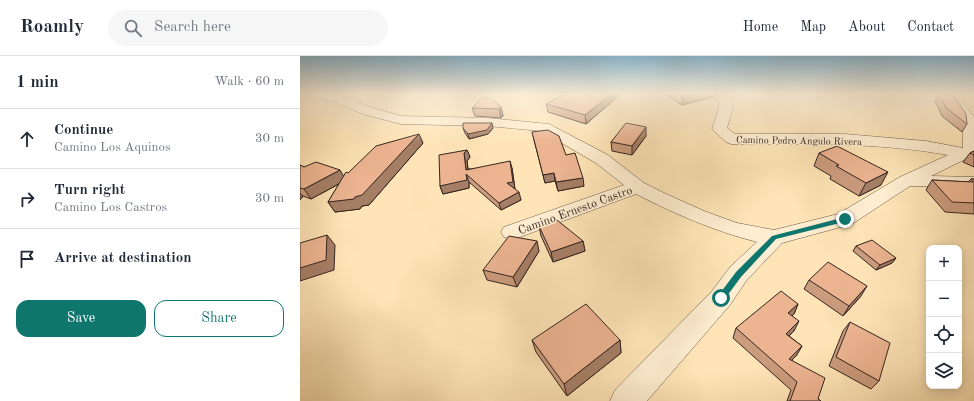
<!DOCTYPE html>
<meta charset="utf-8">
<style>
body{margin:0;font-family:"Old Standard TT",serif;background:#f6f6f7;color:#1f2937}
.controls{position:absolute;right:12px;bottom:12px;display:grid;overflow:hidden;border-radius:8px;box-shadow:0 2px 10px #0003}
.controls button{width:36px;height:36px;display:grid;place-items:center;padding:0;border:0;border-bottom:1px solid #e0e1e3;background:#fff;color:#1f2937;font:20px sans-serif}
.stop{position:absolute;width:12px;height:12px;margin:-9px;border:3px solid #0f766e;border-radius:50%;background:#fff}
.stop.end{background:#0f766e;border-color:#fff;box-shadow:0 1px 4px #0008}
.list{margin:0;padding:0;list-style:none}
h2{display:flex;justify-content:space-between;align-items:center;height:52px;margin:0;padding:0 16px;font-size:17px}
h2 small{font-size:13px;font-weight:400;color:#747a83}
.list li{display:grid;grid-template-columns:26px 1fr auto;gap:12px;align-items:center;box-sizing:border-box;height:60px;padding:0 16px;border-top:1px solid #e0e1e3}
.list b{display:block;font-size:15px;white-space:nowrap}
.list p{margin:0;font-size:13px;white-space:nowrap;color:#747a83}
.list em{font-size:13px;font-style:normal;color:#747a83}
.actions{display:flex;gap:8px;padding:12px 16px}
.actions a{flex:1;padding:9px 0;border:1px solid #0f766e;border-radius:12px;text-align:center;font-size:14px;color:#0f766e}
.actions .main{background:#0f766e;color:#fff}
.icon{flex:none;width:22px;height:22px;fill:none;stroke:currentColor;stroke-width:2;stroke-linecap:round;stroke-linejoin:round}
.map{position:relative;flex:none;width:674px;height:345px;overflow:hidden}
header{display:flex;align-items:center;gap:24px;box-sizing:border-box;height:56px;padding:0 20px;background:#fff;border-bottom:1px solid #e0e1e3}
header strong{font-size:19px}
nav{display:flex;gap:22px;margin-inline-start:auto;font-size:14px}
.search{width:280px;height:36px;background:#f6f6f7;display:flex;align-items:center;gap:10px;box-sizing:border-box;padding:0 14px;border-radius:22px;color:#747a83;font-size:15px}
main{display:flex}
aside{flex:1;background:#fff}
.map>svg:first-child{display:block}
</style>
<header>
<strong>Roamly</strong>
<div class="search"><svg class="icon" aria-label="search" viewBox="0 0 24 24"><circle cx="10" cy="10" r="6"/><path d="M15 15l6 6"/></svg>Search here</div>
<nav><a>Home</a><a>Map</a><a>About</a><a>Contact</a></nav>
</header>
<main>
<aside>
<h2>1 min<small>Walk · 60 m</small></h2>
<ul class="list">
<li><svg class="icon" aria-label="ahead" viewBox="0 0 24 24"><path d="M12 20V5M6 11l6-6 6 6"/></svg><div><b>Continue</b><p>Camino Los Aquinos</p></div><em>30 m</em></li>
<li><svg class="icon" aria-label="right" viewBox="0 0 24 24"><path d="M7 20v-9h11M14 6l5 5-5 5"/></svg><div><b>Turn right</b><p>Camino Los Castros</p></div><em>30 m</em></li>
<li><svg class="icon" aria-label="arrive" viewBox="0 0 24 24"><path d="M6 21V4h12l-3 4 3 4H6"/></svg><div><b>Arrive at destination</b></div></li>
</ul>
<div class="actions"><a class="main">Save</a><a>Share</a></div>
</aside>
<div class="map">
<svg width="674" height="345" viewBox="0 0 674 345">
<rect width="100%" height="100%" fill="#fee4b6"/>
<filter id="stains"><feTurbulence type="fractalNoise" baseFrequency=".005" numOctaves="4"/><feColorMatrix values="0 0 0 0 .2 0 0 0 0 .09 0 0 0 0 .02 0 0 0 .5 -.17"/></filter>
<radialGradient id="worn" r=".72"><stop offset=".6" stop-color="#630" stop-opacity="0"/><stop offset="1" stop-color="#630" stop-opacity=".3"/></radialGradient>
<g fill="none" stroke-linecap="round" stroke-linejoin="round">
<defs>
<path id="minor" d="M 6,38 L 30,38 L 38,39 L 73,52 L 101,60 L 188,62 L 249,68 L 308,99 L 344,127 L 364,137 L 404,155 L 437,167 L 474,174 L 538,158 L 600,121 L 648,99 C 576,86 504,88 431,88 L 426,86 L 412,73 L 419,51 L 417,38 L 429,38 L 433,51 L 427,72 L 435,78 L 545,78 L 626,85 L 663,92 L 663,65 L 644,38 L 656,38 L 674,61 L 674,99 L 631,120 L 674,121 L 674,131 L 610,130 L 552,168 L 482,187 L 446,225 L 430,249 L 347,345 L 310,345 L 315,334 L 412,235 L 430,211 L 457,186 C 414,175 375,158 336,138 L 220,181 L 212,183 L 204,181 L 201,176 L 204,171 L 324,129 L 296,107 L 241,75 L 188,70 L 101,68 L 63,58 L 35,46 L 7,41 Z"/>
</defs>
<!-- minor casing -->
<use href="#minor" stroke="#665646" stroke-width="1"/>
<!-- minor -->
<use href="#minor" fill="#feedd0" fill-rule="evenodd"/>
</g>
<!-- wall -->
<g fill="#cb9b7d" stroke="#342621">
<path d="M 321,38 L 286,68 L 248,56 L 246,48 Z"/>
<path d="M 365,38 L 417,38 L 416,40 L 382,49 Z"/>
<path d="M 639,38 L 667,68 L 662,76 L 642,60 L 635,45 Z"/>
<path d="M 201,51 L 203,60 L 201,62 L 175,60 L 172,52 Z"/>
<path d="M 163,72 L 193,72 L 188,78 L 169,83 L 165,77 Z"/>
<path d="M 232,76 L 266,99 L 284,130 L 258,135 L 255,125 L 245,127 Z"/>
<path d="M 346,80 L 332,99 L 312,95 L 311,86 Z"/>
<path d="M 123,87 L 69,149 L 62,150 L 60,153 L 35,156 L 28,146 L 39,128 L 11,143 L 3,140 L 0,144 L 0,109 L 4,111 L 44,120 Z"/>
<path d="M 167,94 L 170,101 L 167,105 L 168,113 L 212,112 L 215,133 L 221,144 L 201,154 L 169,126 L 169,132 L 143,138 L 140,130 Z"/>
<path d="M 674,95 L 674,111 L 663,106 L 670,97 Z"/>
<path d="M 519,97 L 581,129 L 559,140 L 530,123 L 531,120 L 514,110 Z"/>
<path d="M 671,123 L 674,123 L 674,158 L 645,156 L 626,134 L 632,124 L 668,126 Z"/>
<path d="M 239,170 L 283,185 L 285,195 L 253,206 L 241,180 Z"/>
<path d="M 556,190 L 596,202 L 592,207 L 576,214 L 553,195 Z"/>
<path d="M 239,195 L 217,231 L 187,224 L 183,214 Z"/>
<path d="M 509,224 L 561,240 L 543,260 L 504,233 Z"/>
<path d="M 498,248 L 494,258 L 492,259 L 494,275 L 489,280 L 502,290 L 496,300 L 492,304 L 518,343 L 521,345 L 487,345 L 491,334 L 433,282 L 436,272 Z"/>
<path d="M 550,266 L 579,325 L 571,333 L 529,310 L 543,275 Z"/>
<path d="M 232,284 L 320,284 L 321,297 L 267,340 L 236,296 Z"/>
</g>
<!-- shaded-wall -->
<g fill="#a57e66" stroke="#342621">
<path d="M 312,38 L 321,38 L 286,68 L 285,59 Z"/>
<path d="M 397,38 L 417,38 L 416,40 L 382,49 L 383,41 Z"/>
<path d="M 201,51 L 203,60 L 201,62 L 199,53 Z"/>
<path d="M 192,67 L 193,72 L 188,78 L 169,83 L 168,78 Z"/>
<path d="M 346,71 L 346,80 L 332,99 L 332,90 Z"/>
<path d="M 119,78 L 123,87 L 69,149 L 62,150 L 60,153 L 35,156 L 28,146 L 55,141 Z"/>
<path d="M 167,94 L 170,101 L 167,105 L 169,121 L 166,114 L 164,97 Z"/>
<path d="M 210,105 L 212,112 L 215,134 L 207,127 Z"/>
<path d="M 40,114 L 46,124 L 11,143 L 4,133 Z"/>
<path d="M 588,116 L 581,129 L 559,140 L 566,127 Z"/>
<path d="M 254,117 L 255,125 L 245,127 L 243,119 Z"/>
<path d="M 166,118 L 169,126 L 169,132 L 143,138 L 140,130 Z"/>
<path d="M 283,122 L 284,130 L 258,135 L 256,126 Z"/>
<path d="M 219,136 L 221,144 L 201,154 L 199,147 Z"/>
<path d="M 0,137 L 3,140 L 0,144 Z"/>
<path d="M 27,179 L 35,189 L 34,214 L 0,225 L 0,212 Z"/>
<path d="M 237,185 L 239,195 L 217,231 L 213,221 Z"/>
<path d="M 283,185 L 285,195 L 253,206 L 251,196 Z"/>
<path d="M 596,202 L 592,207 L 576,214 L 580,209 Z"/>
<path d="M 567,230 L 561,240 L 543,260 L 549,250 Z"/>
<path d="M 498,248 L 494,258 L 484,266 L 488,257 Z"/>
<path d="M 499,265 L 494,275 L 481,287 L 486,278 Z"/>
<path d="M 320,284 L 321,297 L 267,340 L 264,328 Z"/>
<path d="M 502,290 L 496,300 L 484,312 L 489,303 Z"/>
</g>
<!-- building -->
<g fill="#ecb491" stroke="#342621">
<path d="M 265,38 L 312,38 L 285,59 L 246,48 Z"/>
<path d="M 377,38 L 397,38 L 383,41 Z"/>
<path d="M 639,38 L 653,39 L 666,58 L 667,68 L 646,52 Z"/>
<path d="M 182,42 L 191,42 L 201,51 L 199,53 L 172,52 Z"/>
<path d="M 163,67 L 192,67 L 187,74 L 168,78 L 163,72 Z"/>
<path d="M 326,67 L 346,71 L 332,90 L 311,86 Z"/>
<path d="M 248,74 L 259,80 L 266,99 L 275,97 L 283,122 L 256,126 L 254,117 L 243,119 L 232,76 Z"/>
<path d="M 119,78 L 62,139 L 55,141 L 54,143 L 28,146 L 46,116 L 48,117 L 76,90 Z"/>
<path d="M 537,90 L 588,116 L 566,127 L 536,110 L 539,109 L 519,97 Z"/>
<path d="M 167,94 L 164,97 L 166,114 L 210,105 L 213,126 L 207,127 L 219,136 L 199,147 L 166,118 L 167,124 L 140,130 L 139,99 Z"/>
<path d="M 674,95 L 674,99 L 670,97 Z"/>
<path d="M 16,106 L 40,114 L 4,133 L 0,132 L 0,109 L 4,111 Z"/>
<path d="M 671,123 L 674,123 L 674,147 L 652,146 L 632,124 L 673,126 Z"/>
<path d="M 257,164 L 283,185 L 251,196 L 239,170 Z"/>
<path d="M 27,179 L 26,204 L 0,212 L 0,187 Z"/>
<path d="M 209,180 L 237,185 L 213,221 L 183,214 Z"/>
<path d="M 572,184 L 596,202 L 580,209 L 556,190 Z"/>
<path d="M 528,206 L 567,230 L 549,250 L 509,224 Z"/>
<path d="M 481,235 L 498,248 L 488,257 L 499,265 L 486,278 L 502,290 L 489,303 L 525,322 L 518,343 L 521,345 L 490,345 L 497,326 L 436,272 Z"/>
<path d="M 286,248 L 320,284 L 264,328 L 232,284 Z"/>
<path d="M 550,266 L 590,287 L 579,325 L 536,301 Z"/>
</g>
<!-- sky -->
<linearGradient id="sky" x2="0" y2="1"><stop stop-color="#8bb8d2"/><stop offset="0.44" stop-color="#fff3de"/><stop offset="1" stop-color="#fff3de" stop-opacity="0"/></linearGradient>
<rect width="674" height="86" fill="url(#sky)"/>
<!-- route -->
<path fill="#0f766e" d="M 545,161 L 548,162 L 548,165 L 476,183 L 441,221 L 424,244 L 418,244 L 418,240 L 436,216 L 472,180 Z"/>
<g text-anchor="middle" stroke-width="3" stroke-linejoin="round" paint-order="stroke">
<!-- far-street labels -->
<g font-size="10" fill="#342621" stroke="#feedd0">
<text transform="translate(499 84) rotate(1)" y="4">Camino Pedro Angulo Rivera</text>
</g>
<!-- street labels -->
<g font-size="12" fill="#342621" stroke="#feedd0">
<text transform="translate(275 154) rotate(-20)" y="4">Camino Ernesto Castro</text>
</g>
</g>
<rect width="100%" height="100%" filter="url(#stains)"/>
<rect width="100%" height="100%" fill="url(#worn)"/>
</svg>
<div class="controls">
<button>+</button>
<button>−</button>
<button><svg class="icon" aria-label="locate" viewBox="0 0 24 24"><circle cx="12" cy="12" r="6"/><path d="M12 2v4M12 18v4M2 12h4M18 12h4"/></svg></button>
<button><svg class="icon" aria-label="layers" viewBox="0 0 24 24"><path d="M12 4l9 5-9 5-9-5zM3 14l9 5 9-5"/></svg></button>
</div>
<div class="stop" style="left:421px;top:242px"></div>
<div class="stop end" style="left:545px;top:163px"></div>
</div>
</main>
